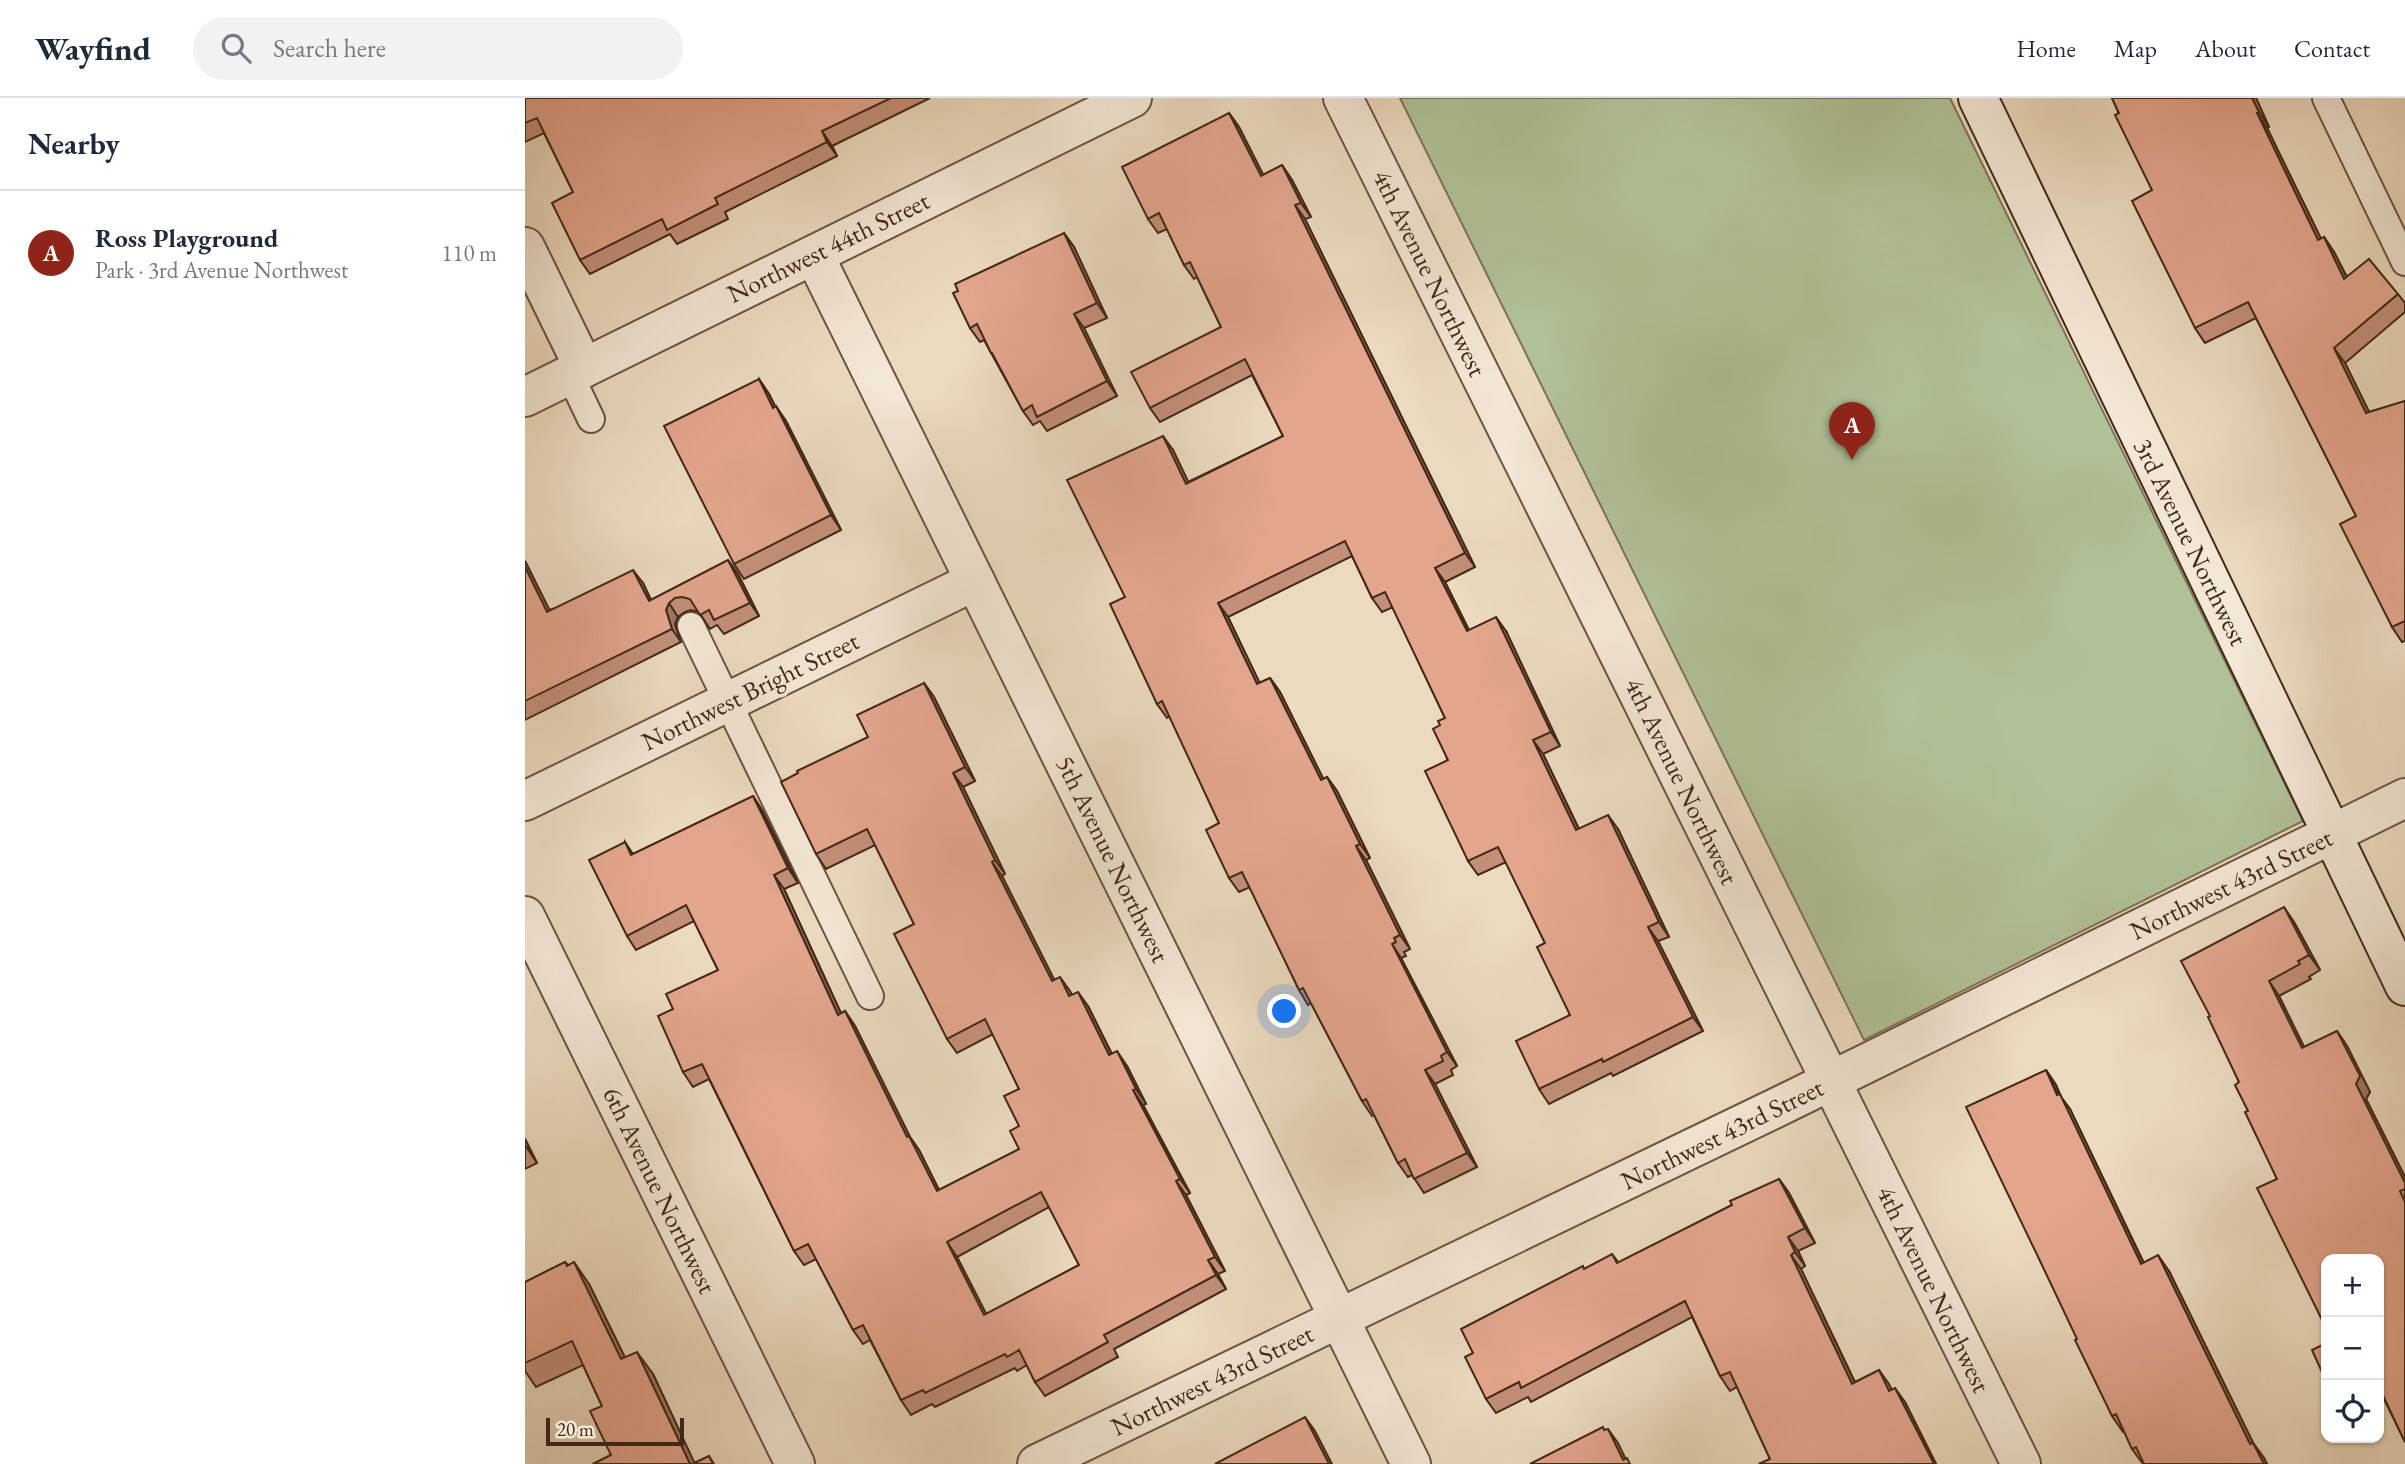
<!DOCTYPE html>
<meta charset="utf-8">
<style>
body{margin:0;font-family:"EB Garamond",serif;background:#f2f2f3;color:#1f2937}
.controls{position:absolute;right:21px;bottom:21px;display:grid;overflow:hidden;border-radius:14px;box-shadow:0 2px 5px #0004}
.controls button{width:63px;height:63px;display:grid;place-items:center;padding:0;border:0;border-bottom:2px solid #e0e1e3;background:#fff;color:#1f2937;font:35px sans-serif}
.scale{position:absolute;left:21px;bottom:18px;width:138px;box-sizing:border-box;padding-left:7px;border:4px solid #422818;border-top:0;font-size:19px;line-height:24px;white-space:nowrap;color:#422818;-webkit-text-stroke:5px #f3e7d5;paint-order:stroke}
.you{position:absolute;left:760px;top:914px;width:24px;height:24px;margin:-18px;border:5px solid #fff;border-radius:50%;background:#1a73e8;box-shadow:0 0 0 10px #1a73e833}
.badge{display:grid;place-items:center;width:46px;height:46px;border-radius:50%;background:#8f2418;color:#fff;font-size:23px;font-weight:700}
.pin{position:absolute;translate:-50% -58px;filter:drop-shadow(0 2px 4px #0008)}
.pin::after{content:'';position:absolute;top:37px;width:24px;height:21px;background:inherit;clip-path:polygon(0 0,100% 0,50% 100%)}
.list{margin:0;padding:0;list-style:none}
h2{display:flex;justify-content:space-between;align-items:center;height:91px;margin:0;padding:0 28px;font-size:30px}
h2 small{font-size:23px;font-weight:400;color:#747a83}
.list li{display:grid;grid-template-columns:46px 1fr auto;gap:21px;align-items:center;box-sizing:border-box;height:126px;padding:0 28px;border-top:2px solid #e0e1e3}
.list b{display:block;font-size:26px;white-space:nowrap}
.list p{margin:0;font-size:23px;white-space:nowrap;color:#747a83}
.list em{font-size:23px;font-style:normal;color:#747a83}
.icon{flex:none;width:38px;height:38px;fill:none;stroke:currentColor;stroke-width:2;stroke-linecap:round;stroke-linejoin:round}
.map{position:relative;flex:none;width:1880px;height:1366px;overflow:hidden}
header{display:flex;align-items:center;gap:42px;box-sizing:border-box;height:98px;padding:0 35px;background:#fff;border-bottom:2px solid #e0e1e3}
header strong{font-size:33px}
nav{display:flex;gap:38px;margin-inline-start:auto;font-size:24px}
.search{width:490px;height:63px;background:#f2f2f3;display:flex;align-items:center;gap:18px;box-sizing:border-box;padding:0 24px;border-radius:38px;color:#747a83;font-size:26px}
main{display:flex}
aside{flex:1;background:#fff}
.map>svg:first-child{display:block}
</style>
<header>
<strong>Wayfind</strong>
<div class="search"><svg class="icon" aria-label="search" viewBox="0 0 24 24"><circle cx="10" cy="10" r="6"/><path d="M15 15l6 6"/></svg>Search here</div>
<nav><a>Home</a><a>Map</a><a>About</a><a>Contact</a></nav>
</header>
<main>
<aside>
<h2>Nearby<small></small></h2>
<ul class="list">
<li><span class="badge">A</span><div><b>Ross Playground</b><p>Park · 3rd Avenue Northwest</p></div><em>110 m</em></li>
</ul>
</aside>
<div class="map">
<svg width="1880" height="1366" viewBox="0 0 1880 1366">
<rect width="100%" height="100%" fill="#ecdabf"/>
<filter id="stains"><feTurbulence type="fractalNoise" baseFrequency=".00286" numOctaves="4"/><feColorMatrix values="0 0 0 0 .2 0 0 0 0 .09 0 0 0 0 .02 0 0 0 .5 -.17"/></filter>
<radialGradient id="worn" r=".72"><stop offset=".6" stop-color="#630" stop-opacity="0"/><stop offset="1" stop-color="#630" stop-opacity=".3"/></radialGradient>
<!-- park -->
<path fill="#b1c197" stroke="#7a7458" stroke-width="2" d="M 875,0 L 1425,0 L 1778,723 L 1339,942 Z"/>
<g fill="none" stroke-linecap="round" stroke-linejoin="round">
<defs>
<g id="lane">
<path d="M 1801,0 L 1880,164"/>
<path d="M 45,277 L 66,321"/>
<path d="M 166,528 L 345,898"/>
</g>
<g id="street">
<path d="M 818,0 L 1496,1366"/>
<path d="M 0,149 L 59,270"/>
<path d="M 289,157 L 886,1366"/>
<path d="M 0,299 L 607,0"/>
<path d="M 0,703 L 450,483"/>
<path d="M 0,818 L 270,1366"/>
<path d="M 512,1366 L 1263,1004 L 1880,700"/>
</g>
<path id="secondary" d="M 1453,0 L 1880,888"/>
</defs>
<!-- lane casing -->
<use href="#lane" stroke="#6c5442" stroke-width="30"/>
<!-- street casing -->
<use href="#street" stroke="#6c5442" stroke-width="42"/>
<!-- secondary casing -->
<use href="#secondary" stroke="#422818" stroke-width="42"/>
<!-- lane -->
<use href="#lane" stroke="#f3e7d5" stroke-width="26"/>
<!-- street -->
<use href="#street" stroke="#f3e7d5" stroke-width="38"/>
<!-- secondary -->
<use href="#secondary" stroke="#f3e7d5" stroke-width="38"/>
</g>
<!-- wall -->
<g fill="#c38f79" stroke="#422818" stroke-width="2" fill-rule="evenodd">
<path d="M 0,0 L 405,0 L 307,48 L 312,58 L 200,114 L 203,121 L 152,146 L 145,136 L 65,176 L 55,162 L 48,94 L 19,35 L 0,44 Z"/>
<path d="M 1587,0 L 1731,0 L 1744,29 L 1742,30 L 1796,141 L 1799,139 L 1809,154 L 1822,179 L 1873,196 L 1880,205 L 1880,214 L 1820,265 L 1844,314 L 1880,303 L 1880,543 L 1877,544 L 1867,529 L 1831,418 L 1731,220 L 1680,245 L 1670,230 L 1627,92 Z"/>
<path d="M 704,15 L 714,29 L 738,77 L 757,67 L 767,82 L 786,119 L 780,121 L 950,469 L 920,484 L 944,532 L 981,533 L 1035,648 L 1018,656 L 1054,731 L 1093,731 L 1144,839 L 1133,843 L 1178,933 L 1088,978 L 1086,975 L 1024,1006 L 1014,991 L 1045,917 L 1020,845 L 981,764 L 953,777 L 943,763 L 915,627 L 920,620 L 868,509 L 857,514 L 847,500 L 827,458 L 703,519 L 734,585 L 745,580 L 755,594 L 798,681 L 802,679 L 812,693 L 845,760 L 841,762 L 885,851 L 879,854 L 881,858 L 876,860 L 932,968 L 926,972 L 928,977 L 910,986 L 952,1069 L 899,1095 L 887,1077 L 883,1079 L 873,1065 L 849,1017 L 847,1018 L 837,1003 L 786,905 L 783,907 L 774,892 L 725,789 L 714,794 L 704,780 L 694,725 L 645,618 L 642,620 L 632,606 L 600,499 L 648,352 L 663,384 L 758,338 L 727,277 L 635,324 L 625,310 L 696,229 L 672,179 L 669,181 L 659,167 L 642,131 L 633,135 L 623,121 Z"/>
<path d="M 539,135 L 549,149 L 582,220 L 559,230 L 592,298 L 522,333 L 515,323 L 508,327 L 498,313 L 459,242 L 455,244 L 445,230 Z"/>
<path d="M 234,281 L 244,296 L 250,308 L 261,323 L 316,432 L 219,481 L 209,466 Z"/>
<path d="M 203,462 L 213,476 L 234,518 L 199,536 L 192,527 L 185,531 L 174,514 L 166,512 L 160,514 L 153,519 L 150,526 L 156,544 L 0,622 L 0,463 L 24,512 L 118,485 L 126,502 Z"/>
<path d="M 399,585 L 409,599 L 450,683 L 438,689 L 480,776 L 477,778 L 529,882 L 545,893 L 546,897 L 563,908 L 587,956 L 602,968 L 621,1006 L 618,1007 L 665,1095 L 661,1097 L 700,1173 L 693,1176 L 701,1191 L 589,1251 L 593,1259 L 520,1298 L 510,1284 L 502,1267 L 492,1273 L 490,1270 L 410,1309 L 407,1306 L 386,1317 L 376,1302 L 345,1242 L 338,1246 L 328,1232 L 291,1161 L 279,1167 L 269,1153 L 184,981 L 168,989 L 158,974 L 148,911 L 193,872 L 169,823 L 111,852 L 102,838 L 100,744 L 108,756 L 228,698 L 237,712 L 273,785 L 259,791 L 316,915 L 320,913 L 330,928 L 385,1039 L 394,1052 L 414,1092 L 494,1051 L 494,991 L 468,936 L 432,955 L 422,941 L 389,826 L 350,747 L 301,771 L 291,756 L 343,639 ZM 524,1109 L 554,1167 L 461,1216 L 432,1159 Z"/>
<path d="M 1769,824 L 1795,872 L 1784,879 L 1786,881 L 1754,898 L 1779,949 L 1812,933 L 1822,948 L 1845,994 L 1841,1001 L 1880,1079 L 1880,1344 L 1857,1297 L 1854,1299 L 1854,1161 L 1752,1081 L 1723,1013 L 1714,984 L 1685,918 Z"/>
<path d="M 1521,972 L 1531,987 L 1536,999 L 1545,1011 L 1619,1165 L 1644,1173 L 1728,1345 L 1739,1360 L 1742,1366 L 1618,1366 L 1607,1351 L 1599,1333 L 1598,1334 L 1587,1318 L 1552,1241 Z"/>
<path d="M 0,1041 L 12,1065 L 0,1071 Z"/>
<path d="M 1254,1081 L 1264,1095 L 1290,1145 L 1273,1153 L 1280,1168 L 1276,1171 L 1330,1284 L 1354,1272 L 1367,1292 L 1380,1304 L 1411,1366 L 1234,1366 L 1245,1361 L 1212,1289 L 1205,1293 L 1195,1278 L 1167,1219 L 1006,1304 L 1003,1299 L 971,1315 L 961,1301 L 948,1255 L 1087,1156 L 1094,1165 L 1207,1107 Z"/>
<path d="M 40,1164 L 64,1186 L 100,1260 L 128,1276 L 169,1365 L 184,1358 L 189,1366 L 68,1366 L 86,1357 L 77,1308 L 58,1267 L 11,1289 L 0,1273 L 0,1184 Z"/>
</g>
<!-- shaded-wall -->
<g fill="#9f7463" stroke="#422818" stroke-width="2">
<path d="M 1727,0 L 1731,0 L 1744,29 L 1734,14 Z"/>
<path d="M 704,15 L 714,29 L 746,92 L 736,78 Z"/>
<path d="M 1732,15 L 1742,30 L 1804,157 L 1793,142 Z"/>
<path d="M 297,33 L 307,48 L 312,58 L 302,44 Z"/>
<path d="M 757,67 L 767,82 L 786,119 L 776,105 Z"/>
<path d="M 770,107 L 780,121 L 950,469 L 940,455 Z"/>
<path d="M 539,135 L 549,149 L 582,220 L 572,205 Z"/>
<path d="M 1799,139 L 1809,154 L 1830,196 L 1819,181 Z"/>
<path d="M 549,216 L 559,230 L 592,298 L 582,283 Z"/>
<path d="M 1809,250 L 1820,265 L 1852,330 L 1841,315 Z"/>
<path d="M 234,281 L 244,296 L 258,324 L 248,310 Z"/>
<path d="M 251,308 L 261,323 L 316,432 L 306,417 Z"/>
<path d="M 638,338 L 648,352 L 671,400 L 661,386 Z"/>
<path d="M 203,462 L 213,476 L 234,518 L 225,505 Z"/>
<path d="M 0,463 L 32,527 L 22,514 L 0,469 Z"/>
<path d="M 910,470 L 920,484 L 951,547 L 942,533 Z"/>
<path d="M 108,472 L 118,485 L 133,517 L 124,503 Z"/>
<path d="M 144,505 L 153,519 L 150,526 L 156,544 L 147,531 L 141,512 Z"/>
<path d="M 693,505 L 703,519 L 742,600 L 732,586 Z"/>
<path d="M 971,519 L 981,533 L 1035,648 L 1026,634 Z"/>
<path d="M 745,580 L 755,594 L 806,696 L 796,682 Z"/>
<path d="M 399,585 L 409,599 L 450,683 L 440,669 Z"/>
<path d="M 1008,642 L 1018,656 L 1061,746 L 1051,732 Z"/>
<path d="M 428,675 L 438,689 L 480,776 L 470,762 Z"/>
<path d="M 802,679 L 812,693 L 845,760 L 835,746 Z"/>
<path d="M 228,698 L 237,712 L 273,785 L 263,770 Z"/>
<path d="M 1083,717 L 1093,731 L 1144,839 L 1134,824 Z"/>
<path d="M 831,748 L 841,762 L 885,851 L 875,837 Z"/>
<path d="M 467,764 L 477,778 L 537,897 L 527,883 Z"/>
<path d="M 249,777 L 259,791 L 323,931 L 313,917 Z"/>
<path d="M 1759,809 L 1769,824 L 1795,872 L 1784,857 Z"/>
<path d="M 1123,829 L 1133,843 L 1178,933 L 1168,919 Z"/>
<path d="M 867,846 L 876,860 L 932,968 L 922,954 Z"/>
<path d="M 535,879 L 545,893 L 554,912 L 544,898 Z"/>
<path d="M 1744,883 L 1754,898 L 1787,965 L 1777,950 Z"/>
<path d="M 553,894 L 563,908 L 594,971 L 584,957 Z"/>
<path d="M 320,913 L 330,928 L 385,1039 L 394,1052 L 422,1108 L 412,1093 L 382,1039 Z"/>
<path d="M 1812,933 L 1822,948 L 1845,994 L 1841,1001 L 1880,1079 L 1880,1085 L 1831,986 Z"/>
<path d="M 592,953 L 602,968 L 621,1006 L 611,991 Z"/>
<path d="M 900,972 L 910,986 L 952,1069 L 942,1055 Z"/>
<path d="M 1521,972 L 1531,987 L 1536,999 L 1545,1011 L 1626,1181 L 1616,1166 Z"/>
<path d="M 608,992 L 618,1007 L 665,1095 L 655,1081 Z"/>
<path d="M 0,1041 L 12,1065 L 0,1047 Z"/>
<path d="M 1254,1081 L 1264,1095 L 1290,1145 L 1280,1130 Z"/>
<path d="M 651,1083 L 661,1097 L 700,1173 L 690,1159 Z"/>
<path d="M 1263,1139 L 1273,1153 L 1280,1168 L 1270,1154 Z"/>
<path d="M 422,1144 L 432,1159 L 469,1231 L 459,1217 Z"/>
<path d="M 1266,1157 L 1276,1171 L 1337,1300 L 1327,1286 Z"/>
<path d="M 1633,1157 L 1644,1173 L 1736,1361 L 1725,1346 Z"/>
<path d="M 683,1162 L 693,1176 L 701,1191 L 691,1177 Z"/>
<path d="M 49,1164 L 64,1186 L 112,1284 L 96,1261 Z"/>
<path d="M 112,1254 L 128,1276 L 170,1366 L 165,1366 Z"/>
<path d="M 1354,1272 L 1364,1286 L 1374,1307 L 1364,1293 Z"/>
<path d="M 1370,1290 L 1380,1304 L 1411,1366 L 1409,1366 Z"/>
<path d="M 780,1319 L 790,1333 L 807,1366 L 804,1366 Z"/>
<path d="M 1083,1331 L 1093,1345 L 1103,1366 L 1098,1362 Z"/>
<path d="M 1728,1345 L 1739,1360 L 1742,1366 L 1739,1366 Z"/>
</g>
<!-- building -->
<g fill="#e3a68d" stroke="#422818" stroke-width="2" fill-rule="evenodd">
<path d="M 0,0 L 366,0 L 297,33 L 302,44 L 190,100 L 193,106 L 142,132 L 137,121 L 55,162 L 27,105 L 48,94 L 12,20 L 0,25 Z"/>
<path d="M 1587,0 L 1727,0 L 1734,14 L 1732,15 L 1793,142 L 1799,139 L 1819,181 L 1844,161 L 1873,196 L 1809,250 L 1841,315 L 1880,303 L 1880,523 L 1867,529 L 1815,426 L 1831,418 L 1723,204 L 1670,230 L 1607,103 L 1627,92 L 1590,17 L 1594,15 Z"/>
<path d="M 704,15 L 736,78 L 757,67 L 776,105 L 770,107 L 940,455 L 910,470 L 942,533 L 971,519 L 1026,634 L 1008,642 L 1051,732 L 1083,717 L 1134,824 L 1123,829 L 1168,919 L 1078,964 L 1077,961 L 1014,991 L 991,943 L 1045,917 L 1012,849 L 1020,845 L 973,749 L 943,763 L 900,673 L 923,662 L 908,631 L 915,627 L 913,623 L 920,620 L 860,494 L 847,500 L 820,443 L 693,505 L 732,586 L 745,580 L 796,682 L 802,679 L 835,746 L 831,748 L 875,837 L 869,840 L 871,844 L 867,846 L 922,954 L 916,958 L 918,963 L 900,972 L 942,1055 L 889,1081 L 880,1061 L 873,1065 L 841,1001 L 837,1003 L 778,890 L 774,892 L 717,774 L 704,780 L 681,732 L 694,725 L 637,603 L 632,606 L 585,506 L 600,499 L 542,382 L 638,338 L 661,386 L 758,338 L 720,261 L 625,310 L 606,274 L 696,229 L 665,164 L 659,167 L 634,115 L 623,121 L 597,69 Z"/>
<path d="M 539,135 L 572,205 L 549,216 L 582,283 L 512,319 L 507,307 L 498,313 L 467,255 L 466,255 L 452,226 L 445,230 L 428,195 L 433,193 L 430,186 Z"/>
<path d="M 234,281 L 248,310 L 251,308 L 306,417 L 209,466 L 139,328 Z"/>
<path d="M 203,462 L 225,505 L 189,522 L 184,512 L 175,517 L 165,501 L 157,499 L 150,500 L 144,505 L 141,512 L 147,531 L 0,603 L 0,469 L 22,514 L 108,472 L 124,503 Z"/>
<path d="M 399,585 L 440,669 L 428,675 L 470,762 L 467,764 L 527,883 L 535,879 L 544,898 L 553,894 L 584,957 L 592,953 L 611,991 L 608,992 L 655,1081 L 651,1083 L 690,1159 L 683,1162 L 691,1177 L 579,1237 L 583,1244 L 510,1284 L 494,1252 L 482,1259 L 480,1256 L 400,1295 L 398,1292 L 376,1302 L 338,1227 L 328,1232 L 283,1146 L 269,1153 L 177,966 L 158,974 L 133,918 L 148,911 L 141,896 L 193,872 L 161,807 L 102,838 L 64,762 L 100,744 L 106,757 L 228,698 L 263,770 L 249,777 L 313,917 L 320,913 L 382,1039 L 384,1038 L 412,1093 L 494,1051 L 485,1033 L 494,1028 L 479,998 L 494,991 L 460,921 L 422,941 L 369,836 L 389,826 L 342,731 L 291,756 L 256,684 L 273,675 L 272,673 L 343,639 L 332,617 ZM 516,1094 L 554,1167 L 459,1217 L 422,1144 Z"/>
<path d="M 1759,809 L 1784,857 L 1773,863 L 1775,866 L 1744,883 L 1777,950 L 1812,933 L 1835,978 L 1831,986 L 1880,1085 L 1880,1091 L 1875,1093 L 1880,1104 L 1880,1344 L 1854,1289 L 1854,1161 L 1801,1161 L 1801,1230 L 1732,1090 L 1752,1081 L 1720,1014 L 1723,1013 L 1710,987 L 1714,984 L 1683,919 L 1685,918 L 1656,863 Z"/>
<path d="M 1521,972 L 1532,997 L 1535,996 L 1616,1166 L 1633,1157 L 1725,1346 L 1728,1345 L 1739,1366 L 1619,1366 L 1611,1349 L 1607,1351 L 1591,1316 L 1587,1318 L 1550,1242 L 1552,1241 L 1516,1165 L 1441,1009 Z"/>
<path d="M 1254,1081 L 1280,1130 L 1263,1139 L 1270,1154 L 1266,1157 L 1327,1286 L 1354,1272 L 1364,1293 L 1370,1290 L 1409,1366 L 1234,1366 L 1245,1361 L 1205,1274 L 1195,1278 L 1160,1203 L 996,1290 L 994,1284 L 961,1301 L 940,1259 L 948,1255 L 936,1231 L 1058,1168 L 1059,1171 L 1087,1156 L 1092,1165 L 1207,1107 L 1205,1103 Z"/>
<path d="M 40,1164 L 42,1168 L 49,1164 L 96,1261 L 112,1254 L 165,1366 L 68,1366 L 86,1357 L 65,1313 L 77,1308 L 47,1243 L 0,1265 L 0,1184 Z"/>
<path d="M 1801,1245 L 1801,1283 L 1787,1252 Z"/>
<path d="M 780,1319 L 804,1366 L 690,1366 Z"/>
<path d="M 1078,1329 L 1079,1332 L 1083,1331 L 1098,1362 L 1102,1360 L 1105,1366 L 1005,1366 Z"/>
<path d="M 184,1358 L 188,1366 L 168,1366 Z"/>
</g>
<g text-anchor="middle" stroke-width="7" stroke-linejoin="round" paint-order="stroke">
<!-- street labels -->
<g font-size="26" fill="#422818" stroke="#f3e7d5">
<text transform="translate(303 149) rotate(-26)" y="9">Northwest 44th Street</text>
<text transform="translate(905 175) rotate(64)" y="9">4th Avenue Northwest</text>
<text transform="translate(1666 444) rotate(64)" y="9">3rd Avenue Northwest</text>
<text transform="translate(225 593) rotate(-26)" y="9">Northwest Bright Street</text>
<text transform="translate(1157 683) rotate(64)" y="9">4th Avenue Northwest</text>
<text transform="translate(588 761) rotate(64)" y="9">5th Avenue Northwest</text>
<text transform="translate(1706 786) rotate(-26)" y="9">Northwest 43rd Street</text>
<text transform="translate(1197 1036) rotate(-26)" y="9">Northwest 43rd Street</text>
<text transform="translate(135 1092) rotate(64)" y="9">6th Avenue Northwest</text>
<text transform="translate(1409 1191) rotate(64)" y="9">4th Avenue Northwest</text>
<text transform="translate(687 1282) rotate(-26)" y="9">Northwest 43rd Street</text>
</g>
</g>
<rect width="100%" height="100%" filter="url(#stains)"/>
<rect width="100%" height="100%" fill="url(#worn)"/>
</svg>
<div class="controls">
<button>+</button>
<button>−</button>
<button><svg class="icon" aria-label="locate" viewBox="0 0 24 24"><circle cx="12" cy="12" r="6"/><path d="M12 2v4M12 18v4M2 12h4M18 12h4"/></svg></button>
</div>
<div class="scale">20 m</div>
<div class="you"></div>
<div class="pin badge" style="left:1327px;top:362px">A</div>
</div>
</main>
